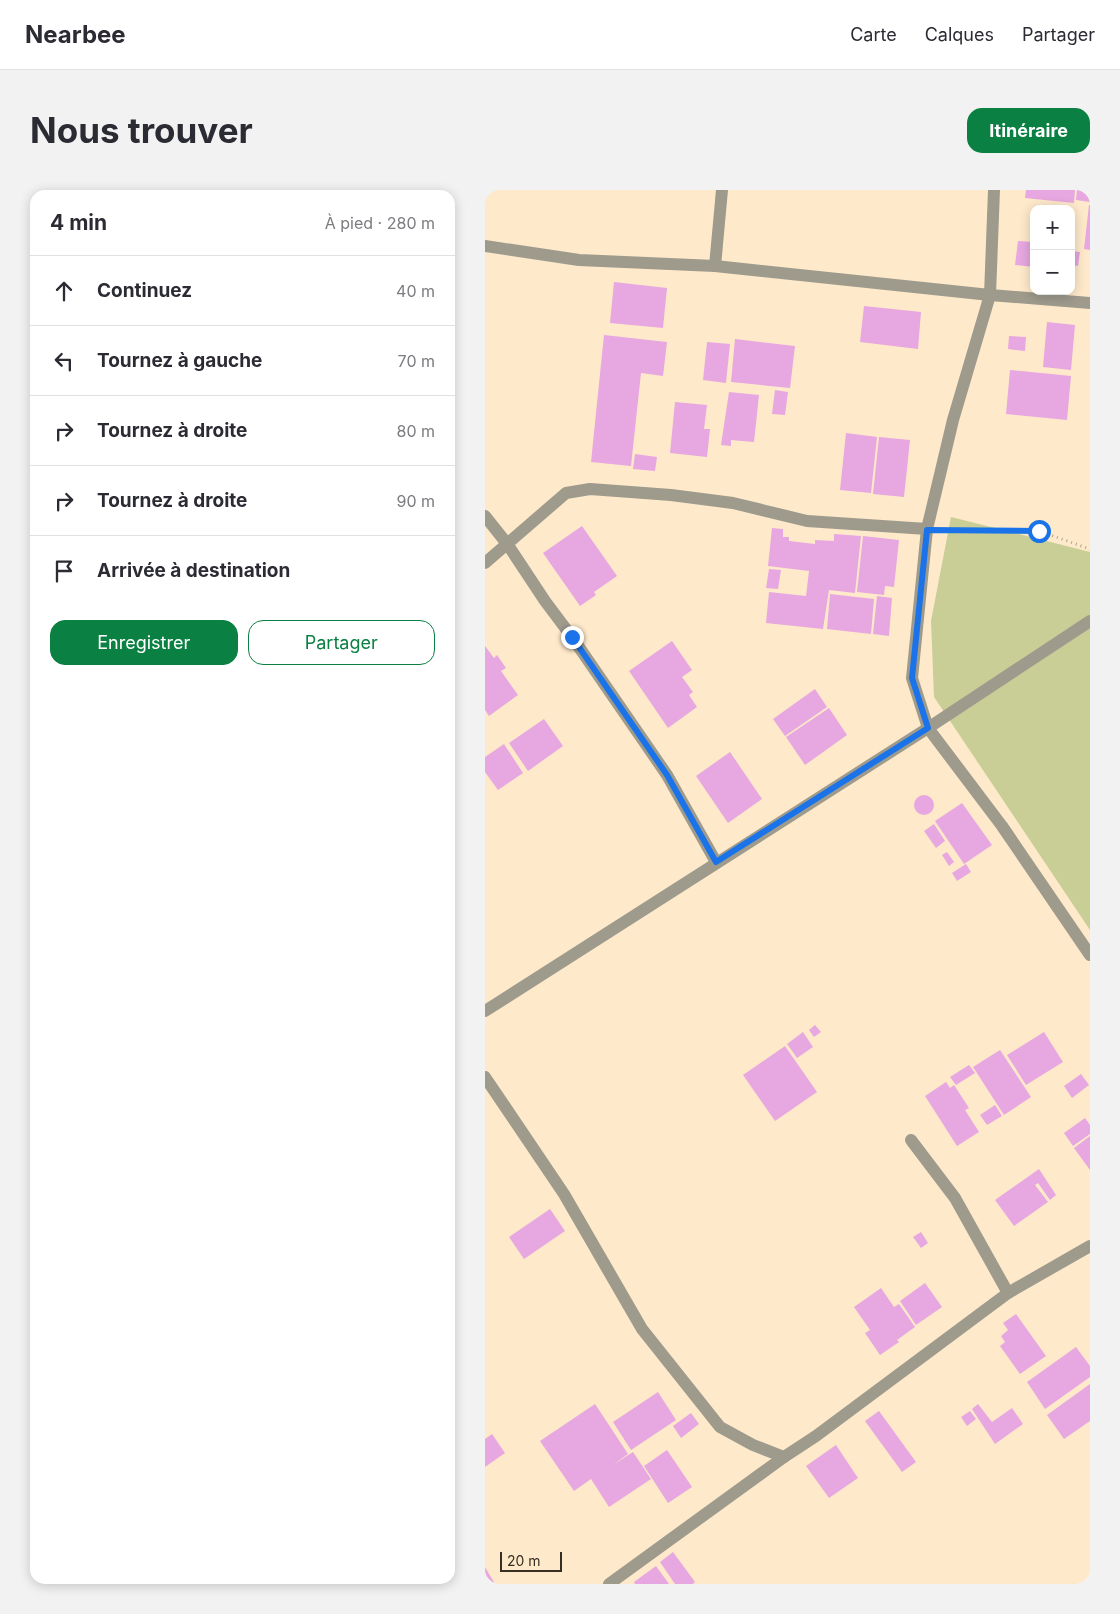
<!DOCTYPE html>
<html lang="fr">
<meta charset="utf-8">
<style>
body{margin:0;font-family:Inter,sans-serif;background:#f2f2f3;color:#2b2b33}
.controls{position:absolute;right:15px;top:15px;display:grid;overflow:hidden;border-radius:10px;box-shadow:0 2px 12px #0003}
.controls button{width:45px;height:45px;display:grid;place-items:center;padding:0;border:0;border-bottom:1px solid #e1e1e2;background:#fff;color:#2b2b33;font:25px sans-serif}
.scale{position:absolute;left:15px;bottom:12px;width:62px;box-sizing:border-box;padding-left:5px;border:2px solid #362e23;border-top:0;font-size:14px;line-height:18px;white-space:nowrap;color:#362e23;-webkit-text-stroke:4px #fee9cb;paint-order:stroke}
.stop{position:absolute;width:15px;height:15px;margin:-11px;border:4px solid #1a73e8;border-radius:50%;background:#fff}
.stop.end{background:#1a73e8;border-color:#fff;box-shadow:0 1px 5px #0008}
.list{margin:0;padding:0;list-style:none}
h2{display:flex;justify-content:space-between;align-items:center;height:65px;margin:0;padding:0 20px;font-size:21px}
h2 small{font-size:16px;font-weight:400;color:#7c7c81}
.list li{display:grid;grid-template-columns:32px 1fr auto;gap:15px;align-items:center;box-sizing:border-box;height:70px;padding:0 20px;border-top:1px solid #e1e1e2}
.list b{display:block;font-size:19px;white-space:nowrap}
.list em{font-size:16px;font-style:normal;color:#7c7c81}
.actions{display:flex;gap:10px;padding:15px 20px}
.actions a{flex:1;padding:11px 0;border:1px solid #0b8043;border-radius:15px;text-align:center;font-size:18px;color:#0b8043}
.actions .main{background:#0b8043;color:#fff}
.icon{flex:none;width:28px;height:28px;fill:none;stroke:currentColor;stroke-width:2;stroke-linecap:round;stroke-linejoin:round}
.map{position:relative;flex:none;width:605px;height:1394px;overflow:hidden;border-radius:15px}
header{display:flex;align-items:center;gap:30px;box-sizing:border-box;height:70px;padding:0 25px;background:#fff;border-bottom:1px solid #e1e1e2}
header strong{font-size:24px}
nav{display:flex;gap:28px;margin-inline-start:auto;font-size:18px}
.intro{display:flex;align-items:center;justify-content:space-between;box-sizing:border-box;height:120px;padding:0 30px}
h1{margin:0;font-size:35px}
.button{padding:12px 22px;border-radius:15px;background:#0b8043;color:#fff;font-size:18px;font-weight:700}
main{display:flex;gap:30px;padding:0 30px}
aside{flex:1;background:#fff;border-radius:15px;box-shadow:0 2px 12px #0003}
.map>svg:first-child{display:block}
</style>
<header>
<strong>Nearbee</strong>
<nav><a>Carte</a><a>Calques</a><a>Partager</a></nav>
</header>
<div class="intro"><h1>Nous trouver</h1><a class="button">Itinéraire</a></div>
<main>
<aside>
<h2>4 min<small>À pied · 280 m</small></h2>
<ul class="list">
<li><svg class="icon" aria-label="ahead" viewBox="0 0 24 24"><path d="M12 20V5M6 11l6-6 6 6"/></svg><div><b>Continuez</b></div><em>40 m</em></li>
<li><svg class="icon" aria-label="left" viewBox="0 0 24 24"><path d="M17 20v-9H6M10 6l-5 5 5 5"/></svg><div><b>Tournez à gauche</b></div><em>70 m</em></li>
<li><svg class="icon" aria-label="right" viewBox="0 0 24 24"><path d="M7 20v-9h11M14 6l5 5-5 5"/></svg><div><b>Tournez à droite</b></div><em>80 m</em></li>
<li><svg class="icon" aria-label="right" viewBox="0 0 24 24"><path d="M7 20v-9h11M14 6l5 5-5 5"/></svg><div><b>Tournez à droite</b></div><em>90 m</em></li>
<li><svg class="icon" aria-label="arrive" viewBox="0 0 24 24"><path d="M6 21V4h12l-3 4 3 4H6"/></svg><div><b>Arrivée à destination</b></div></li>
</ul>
<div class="actions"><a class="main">Enregistrer</a><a>Partager</a></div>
</aside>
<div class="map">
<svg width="605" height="1394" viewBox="0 0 605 1394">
<rect width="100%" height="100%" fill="#fee9cb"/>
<!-- green -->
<path fill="#c8ce96" d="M 466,327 L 605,362 L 605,740 L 449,507 L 446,431 Z"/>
<!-- building -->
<g fill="#e7a7e0">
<path d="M 541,0 L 590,0 L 589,13 L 540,8 Z"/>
<path d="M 592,0 L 605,0 L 605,12 L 591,10 Z"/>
<path d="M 604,15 L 605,15 L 605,60 L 599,59 Z"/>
<path d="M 533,51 L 549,52 L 549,77 L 530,75 Z"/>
<path d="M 586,61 L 595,62 L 593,76 L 586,75 Z"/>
<path d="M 129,92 L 182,98 L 178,138 L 125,133 Z"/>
<path d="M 379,116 L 436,122 L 433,159 L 375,152 Z"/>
<path d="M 562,132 L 590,135 L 586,180 L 558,177 Z"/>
<path d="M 119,145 L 182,152 L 178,186 L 156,183 L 146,276 L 106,272 Z"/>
<path d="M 524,146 L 541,147 L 540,161 L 523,159 Z"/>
<path d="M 250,149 L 310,156 L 305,198 L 246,192 Z"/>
<path d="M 222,152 L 245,154 L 241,193 L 218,190 Z"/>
<path d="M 525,180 L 586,186 L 582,230 L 521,224 Z"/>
<path d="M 290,200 L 303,202 L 300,225 L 287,224 Z"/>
<path d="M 244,202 L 274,205 L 269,252 L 246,250 L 246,256 L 236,255 Z"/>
<path d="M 190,212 L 222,215 L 219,239 L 225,239 L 222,267 L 185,263 Z"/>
<path d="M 361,243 L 392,247 L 386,303 L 355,300 Z"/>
<path d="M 394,247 L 425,250 L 419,307 L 388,304 Z"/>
<path d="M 150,264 L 172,267 L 170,281 L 148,279 Z"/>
<path d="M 97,336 L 132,386 L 109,402 L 111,405 L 95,416 L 58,363 Z"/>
<path d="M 287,338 L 298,339 L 298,347 L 304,347 L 304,351 L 330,354 L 330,350 L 349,351 L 349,344 L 376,346 L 370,403 L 344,400 L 338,439 L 281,433 L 284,402 L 321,406 L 324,381 L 283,376 Z"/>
<path d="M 378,346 L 414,350 L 409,397 L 400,396 L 399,405 L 372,402 Z"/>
<path d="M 284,379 L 296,380 L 293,399 L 281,398 Z"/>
<path d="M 345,404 L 389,409 L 386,444 L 342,439 Z"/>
<path d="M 392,406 L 407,408 L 404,446 L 388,444 Z"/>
<path d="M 187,451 L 207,480 L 197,487 L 208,502 L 204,505 L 212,517 L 183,538 L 144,481 Z"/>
<path d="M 0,456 L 9,468 L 12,465 L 21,478 L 16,481 L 33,505 L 4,526 L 0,520 Z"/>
<path d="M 330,499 L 342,517 L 300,546 L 288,529 Z"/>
<path d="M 344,518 L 362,545 L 320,575 L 301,547 Z"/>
<path d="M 59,529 L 78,556 L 43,581 L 24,553 Z"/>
<path d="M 19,554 L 38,583 L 13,600 L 0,582 L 0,567 Z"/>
<path d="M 245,562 L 277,609 L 243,633 L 211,586 Z"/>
<circle cx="439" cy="615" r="10"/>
<path d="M 477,613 L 507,655 L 479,674 L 450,631 Z"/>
<path d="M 449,634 L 460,651 L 451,658 L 439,641 Z"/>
<path d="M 462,662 L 469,672 L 464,676 L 457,665 Z"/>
<path d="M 481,674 L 486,682 L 472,691 L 467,683 Z"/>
<path d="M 330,835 L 336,842 L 329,847 L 324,840 Z"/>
<path d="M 318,842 L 328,857 L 312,868 L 302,854 Z"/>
<path d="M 559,842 L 578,872 L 541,895 L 522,865 Z"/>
<path d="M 300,856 L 332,902 L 290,931 L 258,885 Z"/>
<path d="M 515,860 L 546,907 L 519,925 L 488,877 Z"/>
<path d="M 484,875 L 490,883 L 471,895 L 465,887 Z"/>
<path d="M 596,884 L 604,895 L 587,908 L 579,896 Z"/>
<path d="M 461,892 L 465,898 L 469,895 L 484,918 L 480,920 L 494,942 L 472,956 L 440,906 Z"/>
<path d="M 510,915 L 517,926 L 502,935 L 495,925 Z"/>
<path d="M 600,928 L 605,935 L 605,944 L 588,956 L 579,943 Z"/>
<path d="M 605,946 L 605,980 L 589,958 Z"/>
<path d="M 554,979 L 571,1005 L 565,1010 L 553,993 L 550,995 L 563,1012 L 529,1036 L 510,1010 Z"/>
<path d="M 65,1019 L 80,1041 L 39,1069 L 24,1047 Z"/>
<path d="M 436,1042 L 443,1053 L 436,1058 L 428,1047 Z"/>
<path d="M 440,1093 L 457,1117 L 431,1135 L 415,1111 Z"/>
<path d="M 396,1098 L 409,1117 L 414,1114 L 430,1137 L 412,1150 L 414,1152 L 395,1165 L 380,1143 L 385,1140 L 369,1117 Z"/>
<path d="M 531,1124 L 561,1166 L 535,1184 L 515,1156 L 520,1152 L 516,1146 L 523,1140 L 518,1133 Z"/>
<path d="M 591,1157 L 605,1176 L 605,1187 L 560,1219 L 542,1192 Z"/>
<path d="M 605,1194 L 605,1231 L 579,1249 L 562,1225 Z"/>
<path d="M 173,1202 L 191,1230 L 146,1260 L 128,1232 Z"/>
<path d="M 110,1214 L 143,1264 L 128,1275 L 148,1262 L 166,1289 L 124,1317 L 106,1289 L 89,1301 L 55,1251 Z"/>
<path d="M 493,1214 L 507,1232 L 527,1218 L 538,1234 L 510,1254 L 487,1219 Z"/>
<path d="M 394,1221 L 431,1272 L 417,1282 L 380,1231 Z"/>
<path d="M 485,1221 L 491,1229 L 482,1236 L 476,1227 Z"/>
<path d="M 206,1223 L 214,1234 L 196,1248 L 188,1236 Z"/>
<path d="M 7,1244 L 20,1263 L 0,1277 L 0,1249 Z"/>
<path d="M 351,1255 L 373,1288 L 344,1308 L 321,1276 Z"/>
<path d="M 182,1260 L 207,1297 L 183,1313 L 159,1276 Z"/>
<path d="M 188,1362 L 210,1392 L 208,1394 L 190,1394 L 175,1372 Z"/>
<path d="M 171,1376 L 184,1394 L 150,1394 L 149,1392 Z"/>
<path d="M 0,1377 L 10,1394 L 0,1394 Z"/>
</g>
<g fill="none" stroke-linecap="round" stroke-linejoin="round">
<!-- path -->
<path stroke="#b3a38c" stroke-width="3" stroke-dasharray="1 4" stroke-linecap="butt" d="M 458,340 L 554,341 L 605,359"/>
<!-- street -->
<g stroke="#9e9b8d" stroke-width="12">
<path d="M 509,0 L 505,105 L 468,230 L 442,339 L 427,488 L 443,538 L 517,636 L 605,765"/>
<path d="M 0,56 L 94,70 L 230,76 L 505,105 L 605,113"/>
<path d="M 230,76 L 237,0"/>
<path d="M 0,326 L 23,355 L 60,411 L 87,447 L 182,585 L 231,672"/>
<path d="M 0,373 L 81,303 L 105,299 L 186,305 L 248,313 L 322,331 L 442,339"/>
<path d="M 0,821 L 443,538 L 605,431"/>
<path d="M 0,887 L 79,1004 L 157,1139 L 235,1237 L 268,1255 L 299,1267"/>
<path d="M 426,950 L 470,1008 L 523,1103"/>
<path d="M 124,1394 L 299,1267 L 331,1246 L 523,1103 L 605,1056"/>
</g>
</g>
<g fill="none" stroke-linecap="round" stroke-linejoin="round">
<!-- route -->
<path stroke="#1a73e8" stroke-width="6" d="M 87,447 L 182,585 L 231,672 L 443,538 L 427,488 L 442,340 L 554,341"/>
</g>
</svg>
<div class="controls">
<button>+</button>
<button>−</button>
</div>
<div class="scale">20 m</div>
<div class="stop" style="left:554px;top:341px"></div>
<div class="stop end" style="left:87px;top:447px"></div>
</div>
</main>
